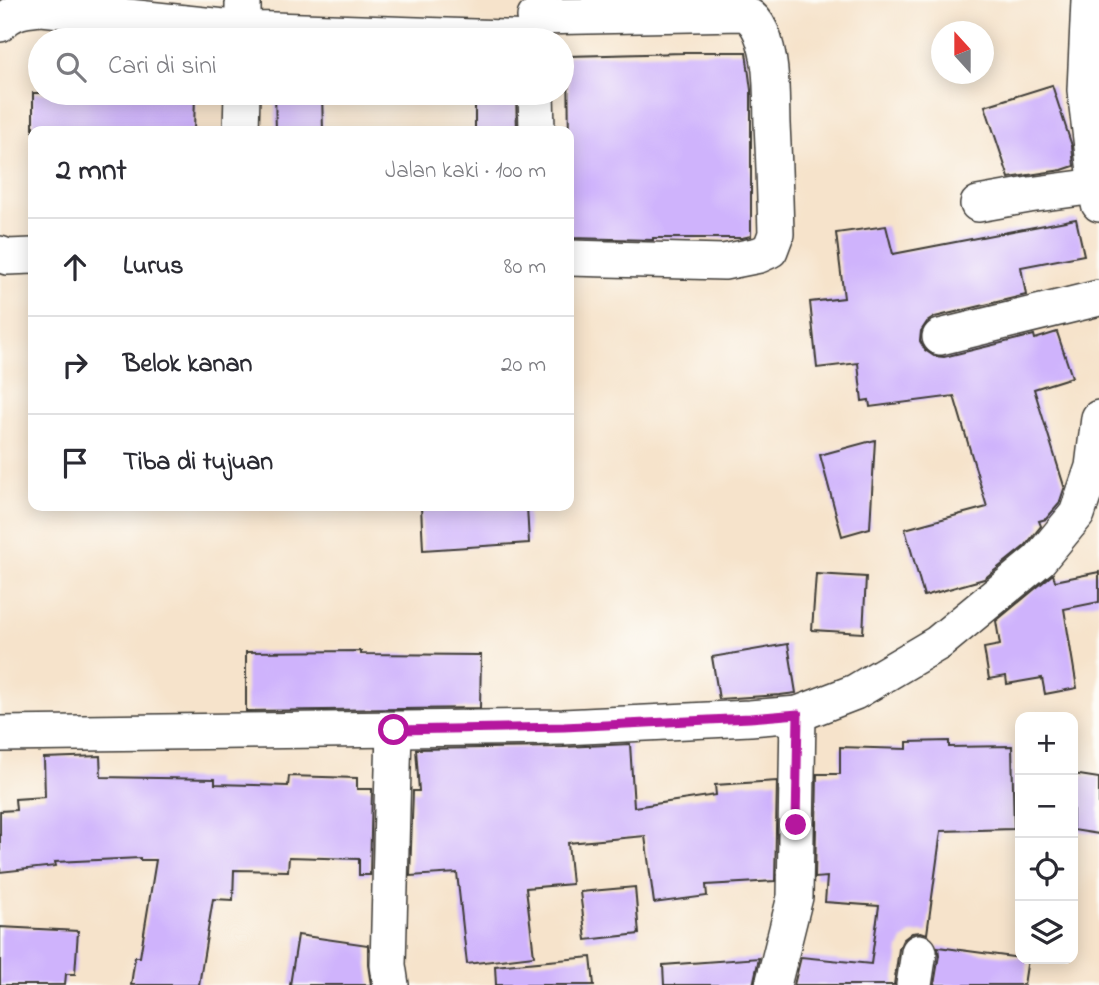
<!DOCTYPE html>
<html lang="id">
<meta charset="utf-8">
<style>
body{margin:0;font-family:"Indie Flower",sans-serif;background:#f2f2f3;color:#2b2b33}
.controls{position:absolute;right:21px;bottom:21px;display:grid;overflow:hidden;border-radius:14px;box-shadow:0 4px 18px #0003}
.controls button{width:63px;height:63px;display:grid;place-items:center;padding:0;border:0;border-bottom:2px solid #e1e1e2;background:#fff;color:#2b2b33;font:35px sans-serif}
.compass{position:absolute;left:931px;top:21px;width:63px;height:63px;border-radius:50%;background:#fff;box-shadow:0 4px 18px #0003;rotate:339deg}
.stop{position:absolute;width:21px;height:21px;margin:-16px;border:5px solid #b5179e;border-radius:50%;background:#fff}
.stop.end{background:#b5179e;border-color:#fff;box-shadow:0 2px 7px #0008}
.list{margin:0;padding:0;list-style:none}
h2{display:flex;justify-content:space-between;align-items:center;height:91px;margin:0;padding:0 28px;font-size:30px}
h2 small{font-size:23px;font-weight:400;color:#7c7c81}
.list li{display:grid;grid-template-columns:46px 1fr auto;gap:21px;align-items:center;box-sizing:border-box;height:98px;padding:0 28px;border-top:2px solid #e1e1e2}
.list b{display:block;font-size:26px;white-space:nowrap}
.list em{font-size:23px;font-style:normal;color:#7c7c81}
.icon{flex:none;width:38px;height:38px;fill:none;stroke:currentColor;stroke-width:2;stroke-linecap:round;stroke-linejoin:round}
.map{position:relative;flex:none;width:1099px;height:985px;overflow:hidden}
.search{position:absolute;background:#fff;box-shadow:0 4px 18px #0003;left:28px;top:28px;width:546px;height:77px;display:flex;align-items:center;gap:18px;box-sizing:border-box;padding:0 24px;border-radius:38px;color:#7c7c81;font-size:26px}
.panel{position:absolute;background:#fff;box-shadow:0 4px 18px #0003;left:28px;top:126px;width:546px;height:385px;border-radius:14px}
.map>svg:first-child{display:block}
</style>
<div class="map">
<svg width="1099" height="985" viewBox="0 0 1099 985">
<rect width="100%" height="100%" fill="#fdfcf7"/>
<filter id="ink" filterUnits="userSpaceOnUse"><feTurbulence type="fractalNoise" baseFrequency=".0143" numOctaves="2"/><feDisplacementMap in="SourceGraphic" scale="14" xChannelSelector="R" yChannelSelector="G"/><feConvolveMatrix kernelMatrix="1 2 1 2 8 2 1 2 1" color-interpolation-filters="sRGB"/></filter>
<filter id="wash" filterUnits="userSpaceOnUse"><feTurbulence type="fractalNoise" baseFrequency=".00686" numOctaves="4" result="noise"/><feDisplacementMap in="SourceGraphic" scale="28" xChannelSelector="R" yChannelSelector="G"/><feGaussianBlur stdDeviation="1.57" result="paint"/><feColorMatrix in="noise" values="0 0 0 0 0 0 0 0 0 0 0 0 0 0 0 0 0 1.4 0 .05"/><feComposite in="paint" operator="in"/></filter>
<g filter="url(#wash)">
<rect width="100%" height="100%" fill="#f6e3cb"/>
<g id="blocks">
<!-- building -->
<g fill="#cfb3fc">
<path d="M 683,52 L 746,52 L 751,90 L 751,236 L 742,238 L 653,238 L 653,240 L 570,238 L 568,56 L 683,53 Z"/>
<path d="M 1052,85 L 1072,146 L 1074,166 L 1062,170 L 1009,178 L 985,106 Z"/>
<path d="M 33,93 L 195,93 L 194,131 L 33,131 Z"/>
<path d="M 275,93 L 322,93 L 323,131 L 276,131 Z"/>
<path d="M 475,93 L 516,93 L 517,131 L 475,131 Z"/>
<path d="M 1076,219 L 1084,255 L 1021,267 L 1026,295 L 935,317 L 927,322 L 921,331 L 920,341 L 925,350 L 934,356 L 944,357 L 1034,335 L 1035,339 L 1057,332 L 1072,377 L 1034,389 L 1064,486 L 1065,486 L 1059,504 L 1046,519 L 1039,521 L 1041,526 L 1025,546 L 984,579 L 924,596 L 905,529 L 987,507 L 954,396 L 870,407 L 869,400 L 862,401 L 858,363 L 817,368 L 810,302 L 844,298 L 836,233 L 886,226 L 893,254 Z"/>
<path d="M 875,440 L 870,528 L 842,536 L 820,455 Z"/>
<path d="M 421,506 L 527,506 L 529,543 L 423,550 Z"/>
<path d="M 1099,572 L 1099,602 L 1064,609 L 1077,688 L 1045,694 L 1042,678 L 1007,684 L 1006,676 L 989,679 L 984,648 L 1000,645 L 996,621 L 1053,574 L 1055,581 Z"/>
<path d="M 816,574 L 866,577 L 863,633 L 812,630 Z"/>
<path d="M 788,644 L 796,693 L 780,695 L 719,699 L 712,657 Z"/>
<path d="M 361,651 L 361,654 L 481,655 L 480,708 L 246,711 L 246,652 Z"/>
<path d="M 949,741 L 949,747 L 1012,746 L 1014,829 L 941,831 L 927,934 L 921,932 L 912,933 L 903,940 L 899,949 L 894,985 L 794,985 L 801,957 L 871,964 L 879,906 L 825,902 L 827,877 L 815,878 L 817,774 L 840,774 L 840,747 L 907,749 L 907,742 Z"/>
<path d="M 630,744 L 634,807 L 716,795 L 715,785 L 777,781 L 775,881 L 706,885 L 707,896 L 654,903 L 645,836 L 568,843 L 572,884 L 526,888 L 534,956 L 467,964 L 457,873 L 410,876 L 413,791 L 419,791 L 416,749 L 563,747 Z"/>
<path d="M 100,756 L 101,777 L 215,779 L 215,784 L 288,786 L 289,776 L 357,778 L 357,789 L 372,789 L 370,875 L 359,875 L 359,859 L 289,857 L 288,871 L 234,870 L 233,900 L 213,899 L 199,985 L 131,985 L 135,957 L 140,957 L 156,860 L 140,860 L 140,858 L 55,862 L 56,866 L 0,872 L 0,811 L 16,810 L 15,799 L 45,797 L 44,758 Z"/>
<path d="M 1073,774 L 1099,778 L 1099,834 L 1073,830 Z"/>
<path d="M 635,887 L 639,934 L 586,940 L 580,892 Z"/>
<path d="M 0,927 L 78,931 L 75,974 L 66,974 L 65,985 L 0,985 Z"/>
<path d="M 298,935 L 368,945 L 368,965 L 371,985 L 290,985 Z"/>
<path d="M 938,947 L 1028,959 L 1024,985 L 934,985 L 939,955 Z"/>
<path d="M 591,957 L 594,985 L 496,985 L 495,966 Z"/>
<path d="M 759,958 L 753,985 L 664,985 L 663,965 Z"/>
</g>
</g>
</g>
<g filter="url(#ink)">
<use href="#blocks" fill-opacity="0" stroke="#3d3a36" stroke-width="2"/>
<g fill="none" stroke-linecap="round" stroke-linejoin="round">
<defs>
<g id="street">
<path d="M 243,0 L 243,29 L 535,39"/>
<path d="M 1089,0 L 1085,90 L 1099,204"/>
<path d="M 535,17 L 743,13 C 752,16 757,23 761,32 C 773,61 771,94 772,124 C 774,161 775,197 776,234 L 770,250 L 759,255 L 724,262 L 569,258"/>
<path d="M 0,24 C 13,10 24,10 42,8 L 243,29 L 243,40"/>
<path d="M 536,93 L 537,131"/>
<path d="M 241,131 L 242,93"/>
<path d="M 978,204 L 1029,195 L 1096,186"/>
<path d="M 0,254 L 7,257 L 33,256"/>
<path d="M 940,337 L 1099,298"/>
<path d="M 0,734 L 563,727 L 750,718 L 798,714 L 855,692 L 938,643 L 1039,560 L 1077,514 L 1093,467 L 1099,418"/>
<path d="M 391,985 L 388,965 L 394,730"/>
<path d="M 773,985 L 795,897 L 798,714"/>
<path d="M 914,985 L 919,952"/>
</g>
</defs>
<!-- street casing -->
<use href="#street" stroke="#3d3a36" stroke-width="38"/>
<!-- street -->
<use href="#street" stroke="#fff" stroke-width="35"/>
</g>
</g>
<g fill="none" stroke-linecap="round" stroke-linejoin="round" filter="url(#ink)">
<!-- route -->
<path stroke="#b5179e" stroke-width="9" d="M 394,730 L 564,727 L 750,718 L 798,714 L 796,825"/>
</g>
</svg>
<div class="controls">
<button>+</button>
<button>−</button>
<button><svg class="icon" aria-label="locate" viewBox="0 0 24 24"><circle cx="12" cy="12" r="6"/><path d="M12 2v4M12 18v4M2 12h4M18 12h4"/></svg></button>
<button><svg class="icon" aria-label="layers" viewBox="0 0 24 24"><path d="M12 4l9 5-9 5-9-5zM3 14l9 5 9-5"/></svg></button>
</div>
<svg class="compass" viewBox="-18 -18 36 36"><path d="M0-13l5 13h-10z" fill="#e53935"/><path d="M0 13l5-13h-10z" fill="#7c7c81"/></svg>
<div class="stop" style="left:394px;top:730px"></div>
<div class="stop end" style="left:796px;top:825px"></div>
<div class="search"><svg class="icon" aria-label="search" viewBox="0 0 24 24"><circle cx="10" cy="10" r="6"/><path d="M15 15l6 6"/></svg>Cari di sini</div>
<section class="panel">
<h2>2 mnt<small>Jalan kaki · 100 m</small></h2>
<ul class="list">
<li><svg class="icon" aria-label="ahead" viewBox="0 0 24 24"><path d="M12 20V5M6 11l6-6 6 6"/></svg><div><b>Lurus</b></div><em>80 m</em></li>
<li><svg class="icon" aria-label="right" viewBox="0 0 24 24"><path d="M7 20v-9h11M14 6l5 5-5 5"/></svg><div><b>Belok kanan</b></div><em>20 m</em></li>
<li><svg class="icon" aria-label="arrive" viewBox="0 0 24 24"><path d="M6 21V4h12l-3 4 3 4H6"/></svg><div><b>Tiba di tujuan</b></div></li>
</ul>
</section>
</div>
